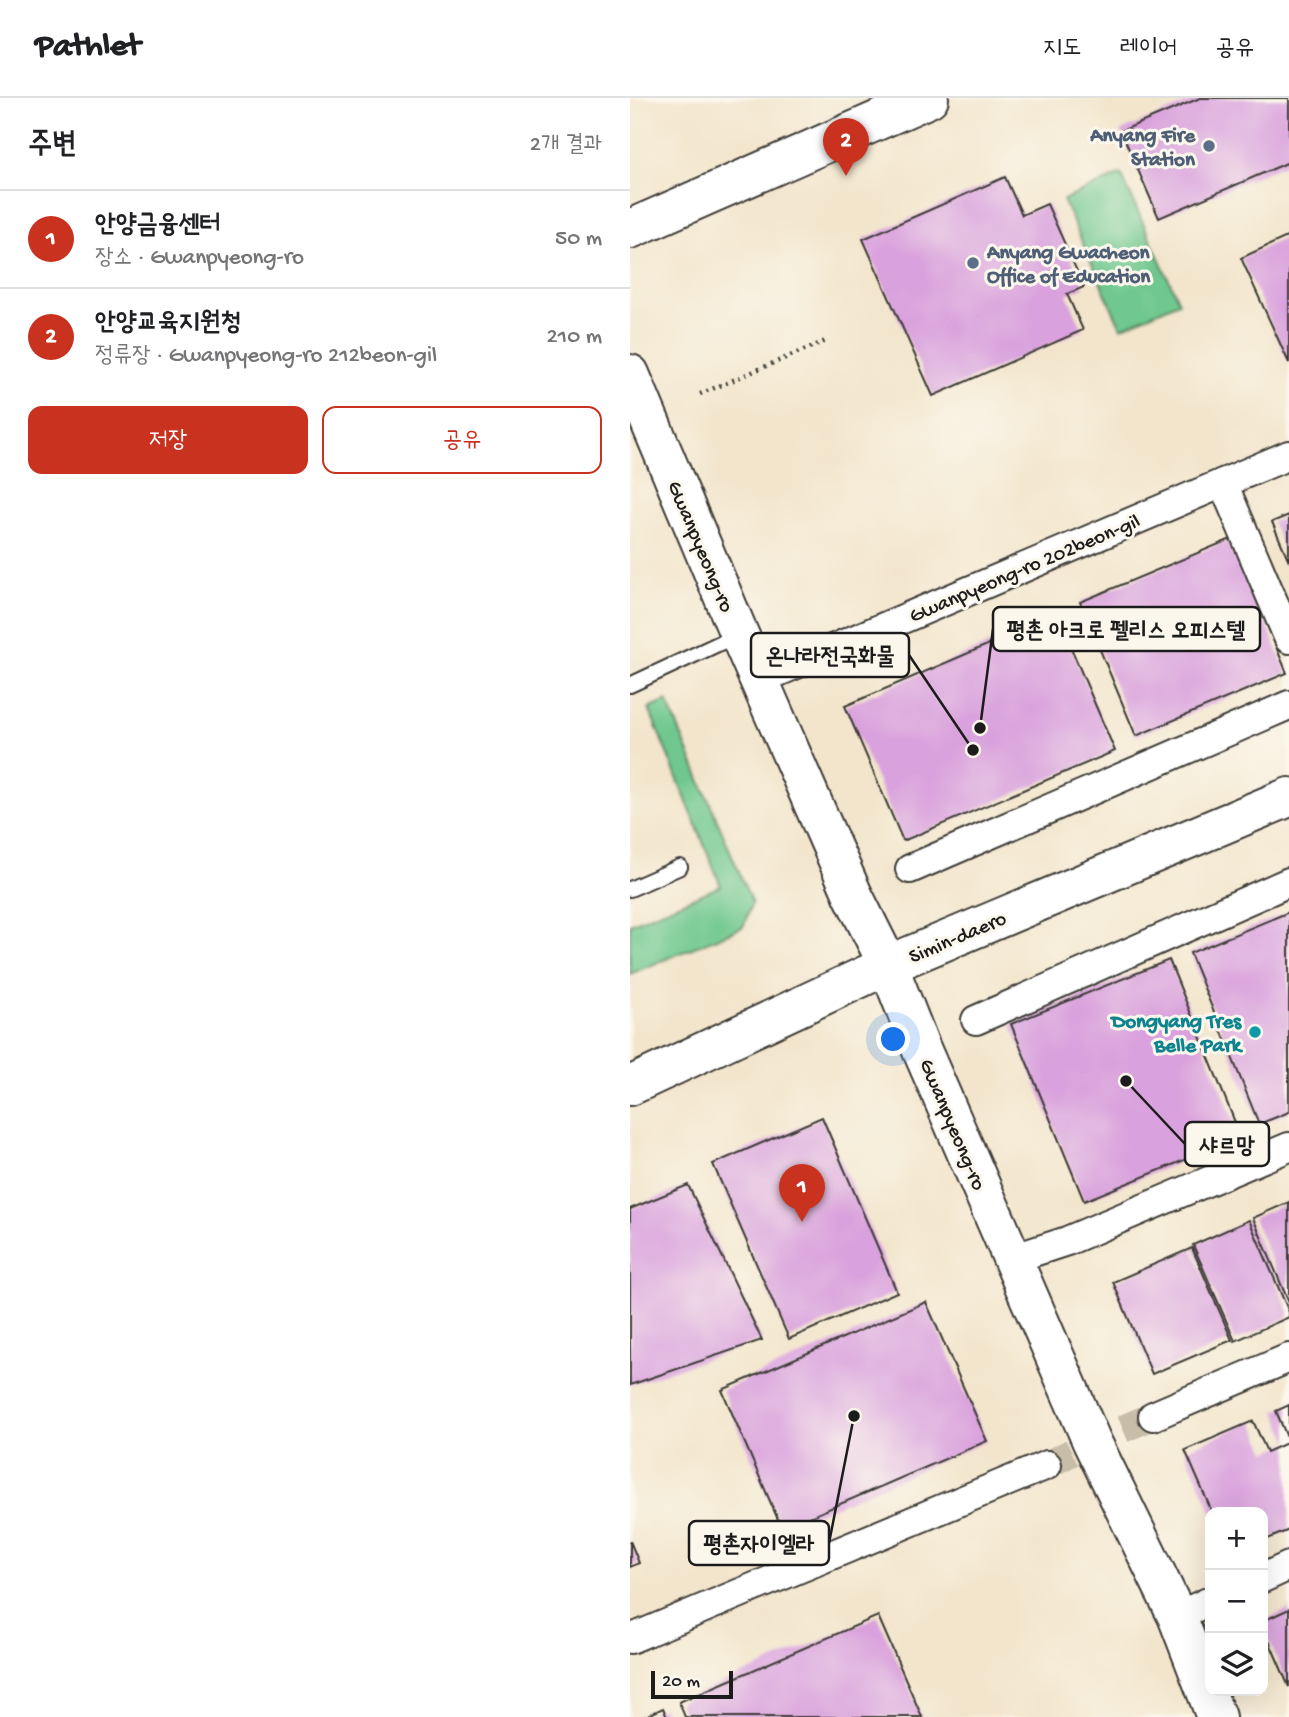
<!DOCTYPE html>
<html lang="ko">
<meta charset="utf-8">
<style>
body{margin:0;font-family:"Gochi Hand","Poor Story",sans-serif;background:#f6f6f6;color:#202124}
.controls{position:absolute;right:21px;bottom:21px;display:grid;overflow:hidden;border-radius:14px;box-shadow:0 7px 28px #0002}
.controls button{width:63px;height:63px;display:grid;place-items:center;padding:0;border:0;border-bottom:2px solid #e0e0e0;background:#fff;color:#202124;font:35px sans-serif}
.scale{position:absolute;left:21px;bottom:18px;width:82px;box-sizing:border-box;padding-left:7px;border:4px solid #1c1c1c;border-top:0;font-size:19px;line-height:24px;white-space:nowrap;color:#1c1c1c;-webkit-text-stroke:5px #fbf7ec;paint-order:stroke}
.you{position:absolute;left:264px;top:942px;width:24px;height:24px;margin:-18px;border:5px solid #fff;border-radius:50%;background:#1a73e8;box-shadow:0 0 0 10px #1a73e833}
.badge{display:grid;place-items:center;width:46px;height:46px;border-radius:50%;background:#c8321e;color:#fff;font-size:23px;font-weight:700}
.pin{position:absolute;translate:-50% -58px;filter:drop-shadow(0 2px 4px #0008)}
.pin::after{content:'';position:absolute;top:37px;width:24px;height:21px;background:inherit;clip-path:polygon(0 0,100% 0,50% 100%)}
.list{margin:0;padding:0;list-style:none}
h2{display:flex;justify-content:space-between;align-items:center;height:91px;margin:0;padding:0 28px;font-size:30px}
h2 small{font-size:23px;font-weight:400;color:#757577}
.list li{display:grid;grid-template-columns:46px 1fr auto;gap:21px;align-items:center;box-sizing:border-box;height:98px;padding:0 28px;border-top:2px solid #e0e0e0}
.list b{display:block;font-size:26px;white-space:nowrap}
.list p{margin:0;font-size:23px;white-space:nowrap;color:#757577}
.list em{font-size:23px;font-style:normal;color:#757577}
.actions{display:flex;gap:14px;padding:21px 28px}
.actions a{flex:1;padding:16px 0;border:2px solid #c8321e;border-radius:14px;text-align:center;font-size:24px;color:#c8321e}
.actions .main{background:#c8321e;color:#fff}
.icon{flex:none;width:38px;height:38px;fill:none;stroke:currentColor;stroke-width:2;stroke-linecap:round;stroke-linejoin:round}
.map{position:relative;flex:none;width:659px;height:1619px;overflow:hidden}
header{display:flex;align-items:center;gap:42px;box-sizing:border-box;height:98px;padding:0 35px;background:#fff;border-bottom:2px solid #e0e0e0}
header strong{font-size:33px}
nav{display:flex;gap:38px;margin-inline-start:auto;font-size:24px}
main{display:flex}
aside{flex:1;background:#fff}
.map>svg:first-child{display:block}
</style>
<header>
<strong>Pathlet</strong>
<nav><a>지도</a><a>레이어</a><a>공유</a></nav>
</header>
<main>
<aside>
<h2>주변<small>2개 결과</small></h2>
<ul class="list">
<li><span class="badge">1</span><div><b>안양금융센터</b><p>장소 · Gwanpyeong-ro</p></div><em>50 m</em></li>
<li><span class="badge">2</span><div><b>안양교육지원청</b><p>정류장 · Gwanpyeong-ro 212beon-gil</p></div><em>210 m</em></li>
</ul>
<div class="actions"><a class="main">저장</a><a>공유</a></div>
</aside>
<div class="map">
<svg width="659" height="1619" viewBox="0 0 659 1619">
<rect width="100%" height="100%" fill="#fbf7ec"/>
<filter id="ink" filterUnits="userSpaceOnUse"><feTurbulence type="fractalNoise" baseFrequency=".0143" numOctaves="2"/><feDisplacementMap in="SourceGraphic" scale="14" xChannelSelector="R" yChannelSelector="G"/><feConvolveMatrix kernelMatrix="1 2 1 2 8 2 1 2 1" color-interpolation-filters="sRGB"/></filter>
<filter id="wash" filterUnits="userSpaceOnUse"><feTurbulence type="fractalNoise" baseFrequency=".00686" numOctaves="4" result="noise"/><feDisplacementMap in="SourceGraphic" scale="28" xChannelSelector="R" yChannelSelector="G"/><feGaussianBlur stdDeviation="1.57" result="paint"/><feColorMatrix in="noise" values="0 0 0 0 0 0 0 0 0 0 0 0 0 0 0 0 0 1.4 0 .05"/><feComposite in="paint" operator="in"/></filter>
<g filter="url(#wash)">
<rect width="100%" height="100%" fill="#f3e5cc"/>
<!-- green -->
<g fill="#70c88e" stroke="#467255" stroke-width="2">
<path d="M 491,76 L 549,204 L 491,230 L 433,102 Z"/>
<path d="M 37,603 L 122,805 L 113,829 L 0,876 L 0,826 L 91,788 L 19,611 Z"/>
</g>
<g id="blocks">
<!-- building -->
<g fill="#d9a1dd">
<path d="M 570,0 L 659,0 L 659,64 L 529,120 L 491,33 Z"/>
<path d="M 375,79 L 392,117 L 417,106 L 454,189 L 437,196 L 453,232 L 303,298 L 233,141 Z"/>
<path d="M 659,138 L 659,265 L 611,160 Z"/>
<path d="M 659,417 L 659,463 L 642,424 Z"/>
<path d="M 601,441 L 657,575 L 506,638 L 450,504 Z"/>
<path d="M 427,517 L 485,653 L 273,743 L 215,608 Z"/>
<path d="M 659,814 L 659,1014 L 629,1026 L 560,855 Z"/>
<path d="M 539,862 L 611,1039 L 454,1103 L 381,926 Z"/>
<path d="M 192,1019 L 267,1194 L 159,1241 L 83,1066 Z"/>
<path d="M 58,1087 L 132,1242 L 0,1287 L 0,1111 Z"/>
<path d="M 659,1104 L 659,1205 L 623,1120 Z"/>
<path d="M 619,1122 L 659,1214 L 659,1219 L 605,1243 L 563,1147 Z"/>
<path d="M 562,1150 L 602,1242 L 522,1276 L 483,1184 Z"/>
<path d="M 296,1204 L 357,1343 L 152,1431 L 92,1292 Z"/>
<path d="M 659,1307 L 659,1344 L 646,1313 Z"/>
<path d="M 623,1323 L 637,1354 L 659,1344 L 659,1432 L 633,1443 L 633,1414 L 582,1414 L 555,1352 Z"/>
<path d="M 0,1443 L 9,1465 L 0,1469 Z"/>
<path d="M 659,1511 L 659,1589 L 633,1529 L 633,1523 Z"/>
<path d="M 248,1518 L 292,1619 L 55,1619 L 49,1604 Z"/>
<path d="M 33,1610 L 37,1619 L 14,1619 Z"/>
</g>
</g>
</g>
<g filter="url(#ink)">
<use href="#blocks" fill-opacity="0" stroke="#3c3a36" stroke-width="2"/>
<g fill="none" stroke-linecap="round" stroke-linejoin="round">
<!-- street-tunnel -->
<path stroke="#c8bda9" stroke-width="28" stroke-dasharray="28 14" stroke-linecap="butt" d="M 417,1367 L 462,1344 L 523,1318"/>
<defs>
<g id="lane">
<path d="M 0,587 L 107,537"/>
<path d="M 0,791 L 50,769"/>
</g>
<g id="street">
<path d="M 593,385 L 659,541"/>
<path d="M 129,582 L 659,357"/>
<path d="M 280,771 L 659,607"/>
<path d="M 346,922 L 659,784"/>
<path d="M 382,1161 L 437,1143 L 659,1049"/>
<path d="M 523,1318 L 659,1260"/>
<path d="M 633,1480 L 659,1468"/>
<path d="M 547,1518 L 580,1503"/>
<path d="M 0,1541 L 417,1367"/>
</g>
<g id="secondary">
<path d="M 0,131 L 299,0"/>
<path d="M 0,276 L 109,536 L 223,797 L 258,867 L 290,948 L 462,1344 L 547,1518 L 586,1619"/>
<path d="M 0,988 L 258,867 L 659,699"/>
</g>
</defs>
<!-- lane casing -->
<use href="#lane" stroke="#3c3a36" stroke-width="18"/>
<!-- street casing -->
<use href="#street" stroke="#3c3a36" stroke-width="32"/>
<!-- secondary casing -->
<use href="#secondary" stroke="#3c3a36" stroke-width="42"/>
<!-- path -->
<path stroke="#3c3a36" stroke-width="4.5" stroke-dasharray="2 5" stroke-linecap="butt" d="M 70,296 L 198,242"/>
<!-- lane -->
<use href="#lane" stroke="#fff" stroke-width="14"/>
<!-- street -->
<use href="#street" stroke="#fff" stroke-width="28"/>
<!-- secondary -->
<use href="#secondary" stroke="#fff" stroke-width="38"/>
</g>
</g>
<!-- markers -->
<g fill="#5c6f8a" stroke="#fbf7ec" stroke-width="2.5">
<circle cx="579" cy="48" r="7"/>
<circle cx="343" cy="165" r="7"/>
</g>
<circle fill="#0f9aa8" stroke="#fbf7ec" stroke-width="2.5" cx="625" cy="934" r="7"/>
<g text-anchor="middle" stroke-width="6" stroke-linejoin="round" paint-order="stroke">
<!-- service labels -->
<g font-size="21" font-weight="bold" fill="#4e5e75" stroke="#fbf7ec" text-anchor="end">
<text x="565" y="43">Anyang Fire<tspan x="565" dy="24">Station</tspan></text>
<text x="357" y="160" text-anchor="start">Anyang Gwacheon<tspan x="357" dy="24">Office of Education</tspan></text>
</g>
<!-- street labels -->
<g font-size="21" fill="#1c1c1c" stroke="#fbf7ec">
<text transform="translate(72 448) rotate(67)" y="7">Gwanpyeong-ro</text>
<text transform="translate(394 469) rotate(-23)" y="7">Gwanpyeong-ro 202beon-gil</text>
<text transform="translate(327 838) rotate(-23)" y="7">Simin-daero</text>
<text transform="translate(324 1026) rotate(67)" y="7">Gwanpyeong-ro</text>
</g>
<!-- culture labels -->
<g font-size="21" font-weight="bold" fill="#0d838f" stroke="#fbf7ec" text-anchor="end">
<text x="611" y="929">Dongyang Tres<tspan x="611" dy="24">Belle Park</tspan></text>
</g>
</g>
<!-- callouts -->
<path fill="none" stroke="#1c1c1c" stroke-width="2.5" d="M350 630L363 531M343 652L279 557M496 983L555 1046M224 1318L199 1445"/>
<g fill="#1c1c1c" stroke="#fbf7ec" stroke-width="2.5">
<circle cx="350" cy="630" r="7"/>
<circle cx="343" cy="652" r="7"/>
<circle cx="496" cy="983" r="7"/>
<circle cx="224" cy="1318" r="7"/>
</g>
<g fill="#fbf7ec" stroke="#1c1c1c" stroke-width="2.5">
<rect x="363" y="509" width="267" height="44" rx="7"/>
<rect x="121" y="535" width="158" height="44" rx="7"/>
<rect x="555" y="1024" width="84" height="44" rx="7"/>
<rect x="59" y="1423" width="140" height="44" rx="7"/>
</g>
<g font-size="23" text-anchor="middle" font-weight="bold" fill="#1c1c1c">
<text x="496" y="539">평촌 아크로 펠리스 오피스텔</text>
<text x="200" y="565">온나라전국화물</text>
<text x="597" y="1054">샤르망</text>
<text x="129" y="1453">평촌자이엘라</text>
</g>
</svg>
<div class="controls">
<button>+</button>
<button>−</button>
<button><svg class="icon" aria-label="layers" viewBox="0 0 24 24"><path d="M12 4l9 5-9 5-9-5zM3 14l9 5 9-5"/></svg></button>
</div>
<div class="scale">20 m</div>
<div class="you"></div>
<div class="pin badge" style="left:172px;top:1124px">1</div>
<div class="pin badge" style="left:216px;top:78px">2</div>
</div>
</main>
